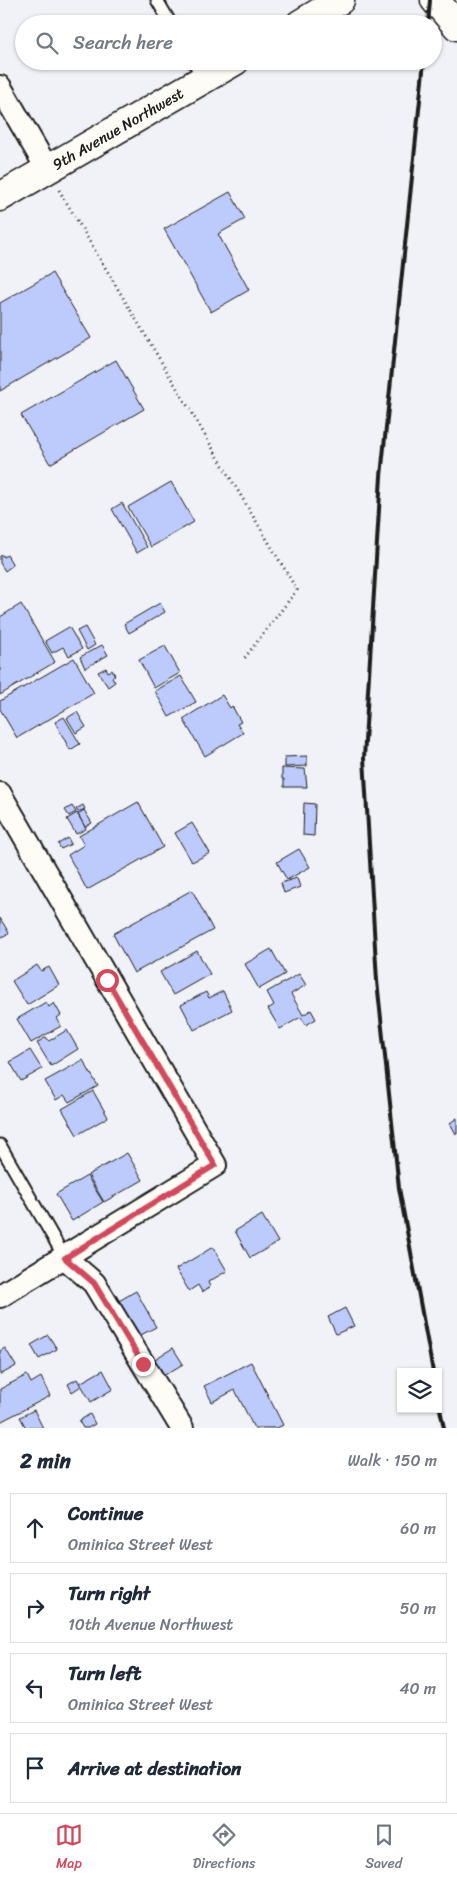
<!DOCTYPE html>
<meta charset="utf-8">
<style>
body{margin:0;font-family:Sriracha,sans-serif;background:#f6f6f7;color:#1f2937}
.controls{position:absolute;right:15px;bottom:15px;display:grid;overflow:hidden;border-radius:0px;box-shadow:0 1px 4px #0004}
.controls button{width:45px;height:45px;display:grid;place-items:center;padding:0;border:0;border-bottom:1px solid #e0e1e3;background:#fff;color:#1f2937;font:25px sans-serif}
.stop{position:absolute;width:15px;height:15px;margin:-11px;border:4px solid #d1495b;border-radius:50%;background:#fff}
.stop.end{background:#d1495b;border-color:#fff;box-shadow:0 1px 5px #0008}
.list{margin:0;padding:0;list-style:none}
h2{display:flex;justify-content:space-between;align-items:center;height:65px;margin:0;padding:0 20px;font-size:21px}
h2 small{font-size:16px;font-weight:400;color:#747a83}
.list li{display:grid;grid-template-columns:32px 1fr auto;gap:15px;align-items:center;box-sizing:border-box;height:70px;margin:0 10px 10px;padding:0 10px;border:1px solid #e0e1e3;border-radius:0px}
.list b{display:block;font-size:19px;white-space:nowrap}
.list p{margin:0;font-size:16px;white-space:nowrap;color:#747a83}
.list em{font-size:16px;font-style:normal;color:#747a83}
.icon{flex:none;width:28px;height:28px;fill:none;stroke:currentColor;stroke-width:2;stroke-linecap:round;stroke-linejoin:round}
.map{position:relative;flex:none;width:457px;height:1428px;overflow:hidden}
.search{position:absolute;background:#fff;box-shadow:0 1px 4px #0004;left:15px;right:15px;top:15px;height:55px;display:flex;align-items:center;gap:12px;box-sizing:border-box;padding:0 18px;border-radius:28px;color:#747a83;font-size:19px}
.sheet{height:385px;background:#fff}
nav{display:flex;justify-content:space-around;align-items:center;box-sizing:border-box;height:70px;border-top:1px solid #e0e1e3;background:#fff;font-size:14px;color:#747a83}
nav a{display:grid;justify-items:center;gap:2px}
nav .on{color:#d1495b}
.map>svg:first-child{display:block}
</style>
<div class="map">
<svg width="457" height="1428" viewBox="0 0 457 1428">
<rect width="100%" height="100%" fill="#f0f2f8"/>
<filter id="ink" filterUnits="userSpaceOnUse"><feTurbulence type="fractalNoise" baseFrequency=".02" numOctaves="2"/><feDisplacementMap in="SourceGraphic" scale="10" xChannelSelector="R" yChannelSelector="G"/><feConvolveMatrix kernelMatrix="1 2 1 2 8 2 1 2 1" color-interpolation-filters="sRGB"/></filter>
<g filter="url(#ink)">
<!-- building -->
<g fill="#bdcbfc" stroke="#1c1c1c">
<path d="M 230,192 L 245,219 L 218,234 L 249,290 L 211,312 L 164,229 Z"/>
<path d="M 52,273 L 91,338 L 0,391 L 0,303 Z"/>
<path d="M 116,360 L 144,409 L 50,464 L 21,415 Z"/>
<path d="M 171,482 L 194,522 L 151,547 L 128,507 Z"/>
<path d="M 122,503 L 147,547 L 137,553 L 112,509 Z"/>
<path d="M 3,555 L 4,557 L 7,555 L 13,565 L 5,571 L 0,563 L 0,556 Z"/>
<path d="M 160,603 L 165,612 L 129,633 L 124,624 Z"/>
<path d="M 21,604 L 55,662 L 0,695 L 0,617 Z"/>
<path d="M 69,627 L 82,649 L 69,656 L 63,647 L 52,653 L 45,641 Z"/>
<path d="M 85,627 L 95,645 L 87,650 L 77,631 Z"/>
<path d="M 102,645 L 108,655 L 85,668 L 80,657 Z"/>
<path d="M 165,646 L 180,673 L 154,688 L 139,660 Z"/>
<path d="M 74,658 L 94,693 L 17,738 L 0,709 L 0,701 Z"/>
<path d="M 106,668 L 108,672 L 112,670 L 115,675 L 112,677 L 115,682 L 108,687 L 98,672 Z"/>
<path d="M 181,676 L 196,702 L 169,717 L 155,691 Z"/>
<path d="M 222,695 L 230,708 L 232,706 L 241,722 L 237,724 L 243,733 L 205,756 L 183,719 Z"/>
<path d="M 77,712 L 86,727 L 76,733 L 67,718 Z"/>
<path d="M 64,717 L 80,744 L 70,750 L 55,722 Z"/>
<path d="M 307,756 L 307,766 L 285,767 L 285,757 Z"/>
<path d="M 282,768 L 305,769 L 307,787 L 284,787 L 284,779 L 282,779 Z"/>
<path d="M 138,802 L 163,847 L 87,890 L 68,855 L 84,845 L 79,836 Z"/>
<path d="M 304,803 L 315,804 L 314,836 L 303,835 Z"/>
<path d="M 83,805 L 85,809 L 78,812 L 76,809 Z"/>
<path d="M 72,806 L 76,812 L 69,816 L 65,810 Z"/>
<path d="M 84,810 L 92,823 L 85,827 L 78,814 Z"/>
<path d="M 77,813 L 86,829 L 76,834 L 67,819 Z"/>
<path d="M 192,823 L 210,853 L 192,862 L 175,833 Z"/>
<path d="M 68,838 L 71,844 L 61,849 L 58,844 Z"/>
<path d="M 299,849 L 310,867 L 287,880 L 277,862 Z"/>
<path d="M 297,878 L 300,887 L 284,893 L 281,883 Z"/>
<path d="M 192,890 L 213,930 L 134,973 L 113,934 Z"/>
<path d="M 0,918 L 9,933 L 0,938 Z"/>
<path d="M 271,949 L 285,974 L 259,989 L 245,964 Z"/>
<path d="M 197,951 L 210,974 L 173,995 L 160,972 Z"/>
<path d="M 37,965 L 41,971 L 49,967 L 59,985 L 27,1005 L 12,981 Z"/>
<path d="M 299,974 L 306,985 L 291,994 L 303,1015 L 311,1010 L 316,1019 L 306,1025 L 301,1017 L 280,1029 L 268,1009 L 274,1005 L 267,992 Z"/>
<path d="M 223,991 L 232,1010 L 194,1030 L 181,1005 L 206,992 L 209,998 Z"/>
<path d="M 46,1002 L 49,1007 L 54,1003 L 61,1015 L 57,1018 L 61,1026 L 31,1043 L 17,1019 Z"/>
<path d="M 67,1030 L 78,1049 L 51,1066 L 37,1043 L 46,1037 L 49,1041 Z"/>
<path d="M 30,1050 L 42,1069 L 21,1081 L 10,1062 Z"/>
<path d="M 83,1060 L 98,1086 L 69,1102 L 64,1095 L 56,1100 L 45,1081 Z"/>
<path d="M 93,1091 L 108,1117 L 77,1135 L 62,1109 Z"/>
<path d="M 457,1118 L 457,1134 L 456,1134 L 450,1123 Z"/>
<path d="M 127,1153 L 143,1180 L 104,1202 L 88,1175 Z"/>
<path d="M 87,1176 L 103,1202 L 72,1221 L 56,1194 Z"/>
<path d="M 262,1215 L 278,1242 L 250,1258 L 235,1231 Z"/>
<path d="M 213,1247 L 227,1271 L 208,1282 L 210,1287 L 202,1292 L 198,1285 L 189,1291 L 176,1269 Z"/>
<path d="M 136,1291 L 156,1327 L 137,1337 L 117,1302 Z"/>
<path d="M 345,1308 L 354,1326 L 336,1334 L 328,1317 Z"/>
<path d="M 48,1335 L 57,1349 L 39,1359 L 31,1345 Z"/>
<path d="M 5,1348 L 16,1366 L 0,1375 L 0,1351 Z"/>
<path d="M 173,1348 L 183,1364 L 163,1376 L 153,1360 Z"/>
<path d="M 251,1362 L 283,1425 L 277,1428 L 254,1428 L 235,1390 L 212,1402 L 204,1386 Z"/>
<path d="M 103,1370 L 113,1389 L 91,1402 L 80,1383 Z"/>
<path d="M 27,1375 L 31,1383 L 41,1377 L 50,1396 L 0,1422 L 0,1389 Z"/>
<path d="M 77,1379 L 81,1386 L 72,1392 L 68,1384 Z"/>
<path d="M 34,1410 L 43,1428 L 26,1428 L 20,1417 Z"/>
<path d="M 90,1414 L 95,1424 L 88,1428 L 83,1428 L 79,1421 Z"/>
</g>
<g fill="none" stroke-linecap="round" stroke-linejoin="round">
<defs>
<g id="lane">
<path d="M 157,0 L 171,24"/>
<path d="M 193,61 L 204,79"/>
<path d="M 0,1145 L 65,1258"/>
</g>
<g id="street">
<path d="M 0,87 L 48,170"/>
<path d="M 0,794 L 215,1165 L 0,1296"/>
<path d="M 65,1258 L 94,1283 L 182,1428"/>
</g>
<g id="secondary">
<path d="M 435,0 L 457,26"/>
<path d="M 300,24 L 340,0"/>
<path d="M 0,197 L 235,61"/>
</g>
</defs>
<!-- lane casing -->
<use href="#lane" stroke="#1c1c1c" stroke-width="15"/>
<!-- street casing -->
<use href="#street" stroke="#1c1c1c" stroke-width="26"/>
<!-- secondary casing -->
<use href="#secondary" stroke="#1c1c1c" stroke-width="31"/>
<!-- path -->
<path stroke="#1c1c1c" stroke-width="3" stroke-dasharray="1 4" stroke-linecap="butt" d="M 59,190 L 297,590 L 243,660"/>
<!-- lane -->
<use href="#lane" stroke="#fdfcf7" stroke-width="11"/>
<!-- street -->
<use href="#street" stroke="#fdfcf7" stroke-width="22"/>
<!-- secondary -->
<use href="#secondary" stroke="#fdfcf7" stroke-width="28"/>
<!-- rail -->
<g stroke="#1c1c1c" stroke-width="4">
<path d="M 428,24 L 430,0"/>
<path d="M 424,61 L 381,476 L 364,758 L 377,981 L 399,1188 L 433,1372"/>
<path d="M 438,1400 L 444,1428"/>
</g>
</g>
</g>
<g fill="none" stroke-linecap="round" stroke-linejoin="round" filter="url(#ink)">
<!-- route -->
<path stroke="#d1495b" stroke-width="6" d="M 107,980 L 215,1165 L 65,1258 L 94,1283 L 143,1364"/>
</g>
<g text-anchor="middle" stroke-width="4.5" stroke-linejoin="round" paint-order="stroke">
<!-- street labels -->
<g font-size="15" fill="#1c1c1c" stroke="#fdfcf7">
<text transform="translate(118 129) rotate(-30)" y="5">9th Avenue Northwest</text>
</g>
</g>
</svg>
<div class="controls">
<button><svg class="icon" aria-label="layers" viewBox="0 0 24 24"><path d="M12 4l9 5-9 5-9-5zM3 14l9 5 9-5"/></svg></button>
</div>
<div class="stop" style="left:107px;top:980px"></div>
<div class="stop end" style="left:143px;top:1364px"></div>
<div class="search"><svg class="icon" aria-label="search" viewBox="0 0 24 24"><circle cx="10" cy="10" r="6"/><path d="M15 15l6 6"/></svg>Search here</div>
</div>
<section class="sheet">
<h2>2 min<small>Walk · 150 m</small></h2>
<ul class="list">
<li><svg class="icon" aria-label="ahead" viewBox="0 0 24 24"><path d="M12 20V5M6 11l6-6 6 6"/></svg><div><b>Continue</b><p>Ominica Street West</p></div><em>60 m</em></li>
<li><svg class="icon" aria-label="right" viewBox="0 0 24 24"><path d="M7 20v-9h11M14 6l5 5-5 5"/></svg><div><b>Turn right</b><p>10th Avenue Northwest</p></div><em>50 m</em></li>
<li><svg class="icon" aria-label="left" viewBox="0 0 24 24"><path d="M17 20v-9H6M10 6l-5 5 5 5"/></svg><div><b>Turn left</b><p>Ominica Street West</p></div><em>40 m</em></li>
<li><svg class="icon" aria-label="arrive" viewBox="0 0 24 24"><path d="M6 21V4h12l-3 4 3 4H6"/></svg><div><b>Arrive at destination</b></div></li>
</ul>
</section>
<nav>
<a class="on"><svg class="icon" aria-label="map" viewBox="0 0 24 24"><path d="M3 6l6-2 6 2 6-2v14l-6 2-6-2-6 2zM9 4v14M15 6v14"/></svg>Map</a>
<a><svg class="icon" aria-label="directions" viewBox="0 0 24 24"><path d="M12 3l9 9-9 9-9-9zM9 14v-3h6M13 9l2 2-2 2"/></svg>Directions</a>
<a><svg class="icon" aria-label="saved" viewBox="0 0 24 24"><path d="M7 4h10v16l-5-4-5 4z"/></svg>Saved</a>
</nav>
